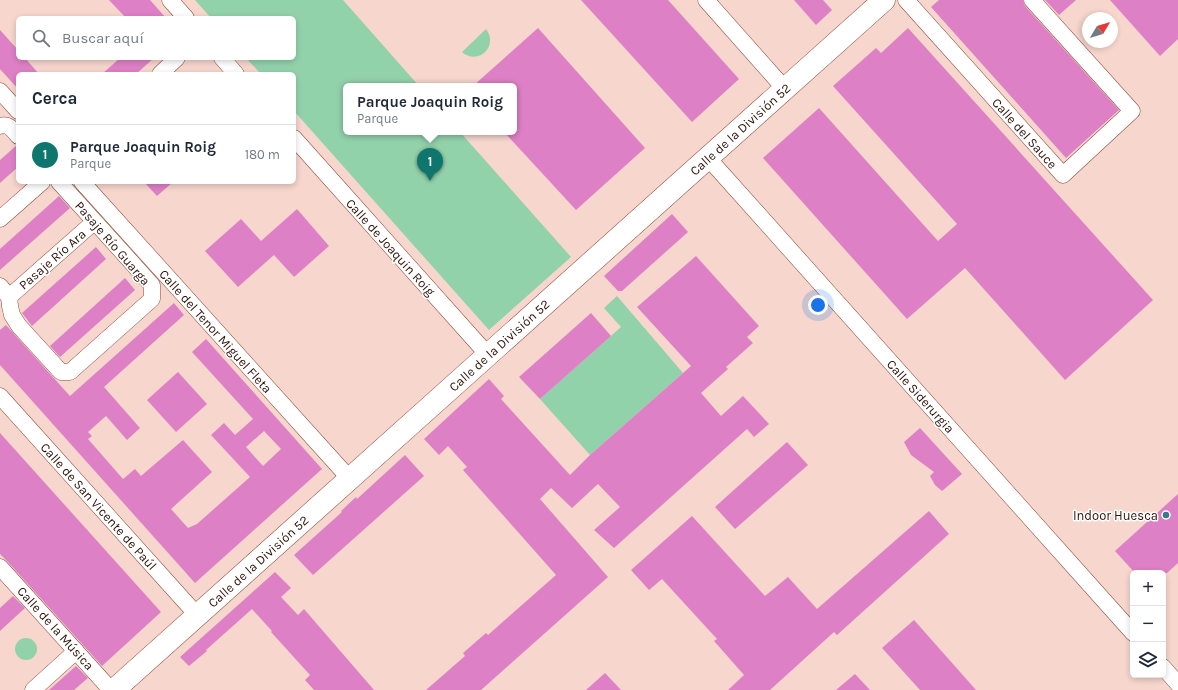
<!DOCTYPE html>
<html lang="es">
<meta charset="utf-8">
<style>
body{margin:0;font-family:Karla,sans-serif;background:#f2f2f3;color:#1f2937}
.controls{position:absolute;right:12px;bottom:12px;display:grid;overflow:hidden;border-radius:6px;box-shadow:0 2px 6px #0003}
.controls button{width:36px;height:36px;display:grid;place-items:center;padding:0;border:0;border-bottom:1px solid #e0e1e3;background:#fff;color:#1f2937;font:20px sans-serif}
.compass{position:absolute;left:1082px;top:12px;width:36px;height:36px;border-radius:50%;background:#fff;box-shadow:0 2px 6px #0003;rotate:52deg}
.you{position:absolute;left:818px;top:305px;width:14px;height:14px;margin:-10px;border:3px solid #fff;border-radius:50%;background:#1a73e8;box-shadow:0 0 0 6px #1a73e833}
.badge{display:grid;place-items:center;width:26px;height:26px;border-radius:50%;background:#0f766e;color:#fff;font-size:13px;font-weight:700}
.pin{position:absolute;translate:-50% -33px;filter:drop-shadow(0 1px 2px #0008)}
.pin::after{content:'';position:absolute;top:21px;width:14px;height:12px;background:inherit;clip-path:polygon(0 0,100% 0,50% 100%)}
.popup{position:absolute;left:343px;top:83px;width:174px;height:52px;box-sizing:border-box;display:grid;place-content:center;border-radius:6px;background:#fff;filter:drop-shadow(0 1px 3px #0005);font-size:13px;white-space:nowrap;color:#747a83}
.popup b{font-size:15px;color:#1f2937}
.popup::after{content:'';position:absolute;left:50%;top:100%;margin-left:-8px;border:8px solid transparent;border-top-color:#fff}
.list{margin:0;padding:0;list-style:none}
h2{display:flex;justify-content:space-between;align-items:center;height:52px;margin:0;padding:0 16px;font-size:17px}
h2 small{font-size:13px;font-weight:400;color:#747a83}
.list li{display:grid;grid-template-columns:26px 1fr auto;gap:12px;align-items:center;box-sizing:border-box;height:60px;padding:0 16px;border-top:1px solid #e0e1e3}
.list b{display:block;font-size:15px;white-space:nowrap}
.list p{margin:0;font-size:13px;white-space:nowrap;color:#747a83}
.list em{font-size:13px;font-style:normal;color:#747a83}
.icon{flex:none;width:22px;height:22px;fill:none;stroke:currentColor;stroke-width:2;stroke-linecap:round;stroke-linejoin:round}
.map{position:relative;flex:none;width:1178px;height:690px;overflow:hidden}
.search{position:absolute;background:#fff;box-shadow:0 2px 6px #0003;left:16px;top:16px;width:280px;height:44px;display:flex;align-items:center;gap:10px;box-sizing:border-box;padding:0 14px;border-radius:6px;color:#747a83;font-size:15px}
.panel{position:absolute;background:#fff;box-shadow:0 2px 6px #0003;left:16px;top:72px;width:280px;height:112px;border-radius:6px}
.map>svg:first-child{display:block}
</style>
<div class="map">
<svg width="1178" height="690" viewBox="0 0 1178 690">
<rect width="100%" height="100%" fill="#f6d6cd"/>
<!-- green -->
<g fill="#92d2ab">
<path d="M 195,0 L 343,0 L 419,86 L 346,86 L 346,132 L 460,132 L 571,257 L 489,330 L 294,111 L 294,74 L 261,74 L 246,58 L 294,58 L 294,18 L 211,18 Z"/>
<path d="M 486,29 C 499,46 478,66 462,52 Z"/>
<path d="M 617,296 L 683,373 L 590,455 L 540,399 L 621,327 L 604,308 Z"/>
<circle cx="26" cy="649" r="11"/>
</g>
<!-- building -->
<g fill="#de80c6" fill-rule="evenodd">
<path d="M 109,0 L 150,0 L 166,18 L 126,18 Z"/>
<path d="M 581,0 L 668,0 L 739,79 L 692,122 Z"/>
<path d="M 794,0 L 823,0 L 832,10 L 816,25 Z"/>
<path d="M 939,0 L 1023,0 L 1025,6 L 1119,110 L 1066,158 L 931,7 Z"/>
<path d="M 1045,0 L 1076,0 L 1059,15 Z"/>
<path d="M 1110,0 L 1178,0 L 1178,39 L 1160,56 Z"/>
<path d="M 538,28 L 645,148 L 576,210 L 504,132 L 514,132 L 514,86 L 473,86 Z"/>
<path d="M 908,28 L 1153,300 L 1065,380 L 965,268 L 907,319 L 763,158 L 819,108 L 938,241 L 957,224 L 833,86 L 876,48 L 881,53 Z"/>
<path d="M 0,30 L 18,50 L 18,58 L 25,58 L 39,74 L 18,74 L 18,89 L 0,69 Z"/>
<path d="M 120,58 L 154,58 L 136,74 L 102,74 Z"/>
<path d="M 17,145 L 18,145 L 18,167 L 0,183 L 0,160 Z"/>
<path d="M 144,182 L 173,182 L 157,196 Z"/>
<path d="M 59,196 L 70,208 L 0,270 L 0,249 Z"/>
<path d="M 297,209 L 329,246 L 294,277 L 274,255 L 238,287 L 205,251 L 241,219 L 261,241 Z"/>
<path d="M 672,214 L 688,232 L 622,291 L 618,291 L 604,276 Z"/>
<path d="M 96,247 L 106,259 L 32,326 L 22,313 Z"/>
<path d="M 696,256 L 759,326 L 747,337 L 753,343 L 726,367 L 728,369 L 701,393 L 721,416 L 743,396 L 769,424 L 754,437 L 747,429 L 614,548 L 594,530 L 620,507 L 598,484 L 572,508 L 551,488 L 540,499 L 608,577 L 481,690 L 426,690 L 465,656 L 463,653 L 486,633 L 488,635 L 556,575 L 463,470 L 467,467 L 448,446 L 439,455 L 424,439 L 489,379 L 504,396 L 501,399 L 570,475 L 590,455 L 691,366 L 637,307 Z"/>
<path d="M 125,278 L 135,290 L 60,357 L 50,346 Z"/>
<path d="M 174,303 L 184,315 L 104,387 L 140,428 L 127,440 L 106,416 L 88,432 L 92,436 L 88,439 L 123,479 L 135,469 L 141,476 L 183,440 L 212,472 L 171,509 L 188,528 L 197,524 L 250,477 L 211,435 L 224,423 L 235,435 L 253,419 L 192,352 L 206,339 L 322,469 L 195,583 L 0,365 L 0,330 L 6,325 L 70,396 ZM 264,431 L 281,449 L 263,466 L 246,447 Z"/>
<path d="M 591,313 L 611,336 L 540,399 L 519,377 Z"/>
<path d="M 178,372 L 207,404 L 176,432 L 147,400 Z"/>
<path d="M 920,428 L 962,474 L 942,491 L 935,485 L 930,476 L 934,472 L 911,455 L 904,442 Z"/>
<path d="M 0,433 L 161,612 L 102,666 L 7,561 L 0,554 Z"/>
<path d="M 787,442 L 808,465 L 735,529 L 715,507 Z"/>
<path d="M 405,455 L 424,476 L 313,575 L 294,555 L 342,512 L 341,511 L 356,497 L 357,499 Z"/>
<path d="M 1178,494 L 1178,563 L 1167,573 L 1135,573 L 1115,551 Z"/>
<path d="M 929,511 L 949,534 L 837,635 L 834,632 L 770,690 L 728,690 L 744,675 L 714,641 L 717,639 L 662,579 L 649,590 L 631,570 L 692,516 L 765,596 L 788,577 L 817,609 Z"/>
<path d="M 275,572 L 291,588 L 281,597 L 298,615 L 304,609 L 374,690 L 314,690 L 305,680 L 310,675 L 271,632 L 272,631 L 252,609 L 206,650 L 207,651 L 189,666 L 180,657 Z"/>
<path d="M 13,596 L 25,608 L 0,631 L 0,608 Z"/>
<path d="M 914,620 L 976,690 L 920,690 L 882,648 Z"/>
<path d="M 76,666 L 88,678 L 74,690 L 49,690 Z"/>
<path d="M 605,673 L 621,690 L 586,690 Z"/>
<path d="M 855,674 L 870,690 L 836,690 Z"/>
</g>
<g fill="none" stroke-linecap="round" stroke-linejoin="round">
<defs>
<g id="street">
<path d="M 170,0 L 186,18"/>
<path d="M 706,0 L 785,89"/>
<path d="M 906,0 L 1063,175 L 1132,111 L 1032,0"/>
<path d="M 222,58 L 236,74"/>
<path d="M 160,74 L 177,58"/>
<path d="M 0,91 L 18,111"/>
<path d="M 0,126 C 9,123 13,130 18,136"/>
<path d="M 294,138 L 488,355"/>
<path d="M 708,158 L 1133,633"/>
<path d="M 82,182 L 350,479"/>
<path d="M 0,219 L 42,182"/>
<path d="M 0,286 L 9,297 L 10,306 L 12,315 L 19,326 L 61,372 L 70,372 L 152,299 L 152,285 L 59,182"/>
<path d="M 9,297 L 94,222"/>
<path d="M 0,396 L 197,615"/>
<path d="M 0,567 L 111,690"/>
<path d="M 1163,667 L 1178,684"/>
<path d="M 33,690 L 76,651"/>
</g>
<path id="secondary" d="M 114,690 L 884,0"/>
</defs>
<!-- street casing -->
<use href="#street" stroke="#8d4b37" stroke-width="17"/>
<!-- secondary casing -->
<use href="#secondary" stroke="#8d4b37" stroke-width="23"/>
<!-- street -->
<use href="#street" stroke="#fff" stroke-width="16"/>
<!-- secondary -->
<use href="#secondary" stroke="#fff" stroke-width="22"/>
</g>
<!-- markers -->
<circle fill="#377a8b" stroke="#fff" stroke-width="1.5" cx="1166" cy="515" r="4"/>
<g text-anchor="middle" stroke-width="3" stroke-linejoin="round" paint-order="stroke">
<!-- street labels -->
<g font-size="13" fill="#2d120a" stroke="#fff">
<text transform="translate(740 129) rotate(-42)" y="5">Calle de la División 52</text>
<text transform="translate(1025 133) rotate(48)" y="5">Calle del Sauce</text>
<text transform="translate(113 243) rotate(49)" y="5">Pasaje Río Guarga</text>
<text transform="translate(391 247) rotate(48)" y="5">Calle de Joaquin Roig</text>
<text transform="translate(52 259) rotate(-41)" y="5">Pasaje Río Ara</text>
<text transform="translate(216 331) rotate(48)" y="5">Calle del Tenor Miguel Fleta</text>
<text transform="translate(499 345) rotate(-42)" y="5">Calle de la División 52</text>
<text transform="translate(921 396) rotate(48)" y="5">Calle Siderurgia</text>
<text transform="translate(99 506) rotate(48)" y="5">Calle de San Vicente de Paúl</text>
<text transform="translate(258 561) rotate(-42)" y="5">Calle de la División 52</text>
<text transform="translate(56 628) rotate(48)" y="5">Calle de la Música</text>
</g>
<!-- poi labels -->
<g font-size="13" fill="#2d120a" stroke="#fff" text-anchor="end">
<text x="1158" y="520">Indoor Huesca</text>
</g>
</g>
</svg>
<div class="controls">
<button>+</button>
<button>−</button>
<button><svg class="icon" aria-label="layers" viewBox="0 0 24 24"><path d="M12 4l9 5-9 5-9-5zM3 14l9 5 9-5"/></svg></button>
</div>
<svg class="compass" viewBox="-18 -18 36 36"><path d="M0-13l5 13h-10z" fill="#e53935"/><path d="M0 13l5-13h-10z" fill="#747a83"/></svg>
<div class="you"></div>
<div class="pin badge" style="left:430px;top:181px">1</div>
<div class="popup"><b>Parque Joaquin Roig</b>Parque</div>
<div class="search"><svg class="icon" aria-label="search" viewBox="0 0 24 24"><circle cx="10" cy="10" r="6"/><path d="M15 15l6 6"/></svg>Buscar aquí</div>
<section class="panel">
<h2>Cerca<small></small></h2>
<ul class="list">
<li><span class="badge">1</span><div><b>Parque Joaquin Roig</b><p>Parque</p></div><em>180 m</em></li>
</ul>
</section>
</div>
